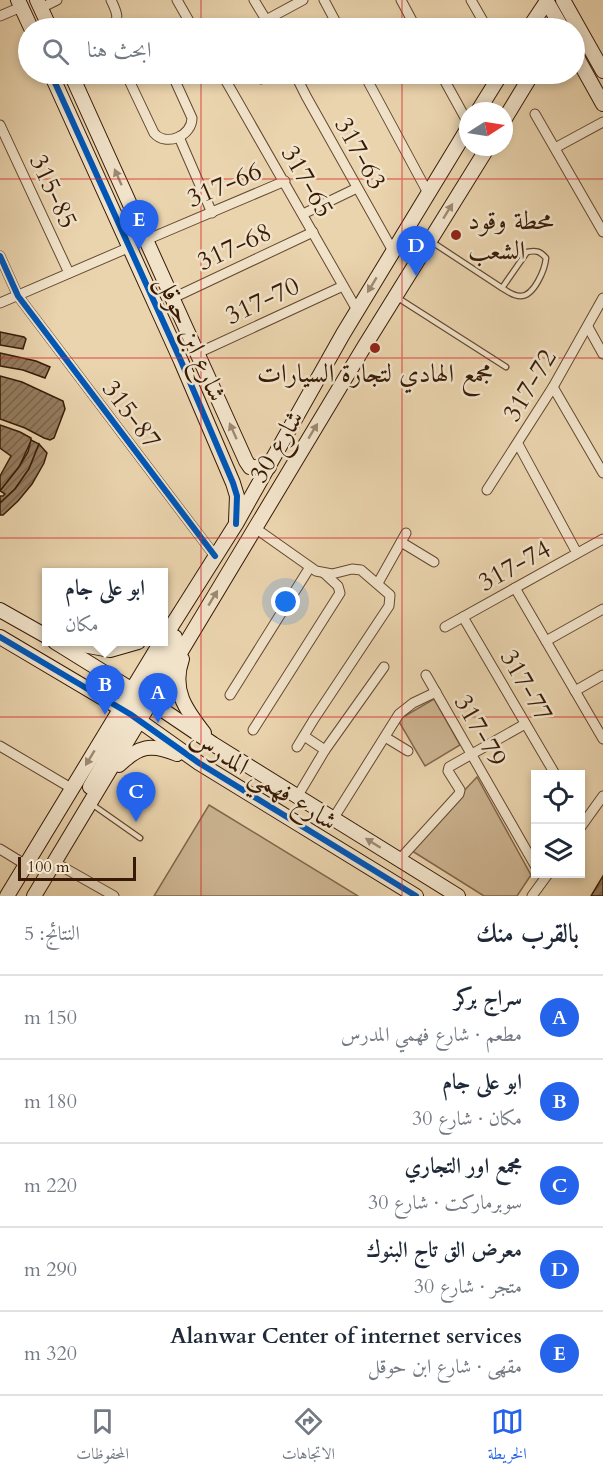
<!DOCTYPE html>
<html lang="ar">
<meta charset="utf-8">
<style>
body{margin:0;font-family:Cardo,Amiri,serif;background:#f6f6f7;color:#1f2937;direction:rtl}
.controls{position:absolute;right:18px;bottom:18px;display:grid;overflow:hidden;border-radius:0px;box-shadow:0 3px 9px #0003}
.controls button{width:54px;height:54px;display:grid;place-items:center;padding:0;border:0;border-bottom:2px solid #e0e1e3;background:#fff;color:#1f2937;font:30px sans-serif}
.compass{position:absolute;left:459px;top:102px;width:54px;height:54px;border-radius:50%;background:#fff;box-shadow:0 3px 9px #0003;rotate:78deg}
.scale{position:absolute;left:18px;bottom:15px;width:118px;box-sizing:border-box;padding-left:6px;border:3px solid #371a06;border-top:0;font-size:16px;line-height:21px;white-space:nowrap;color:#371a06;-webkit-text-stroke:4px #f1e3ca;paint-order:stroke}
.you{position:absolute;left:286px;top:602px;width:21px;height:21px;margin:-15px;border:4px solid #fff;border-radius:50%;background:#1a73e8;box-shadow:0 0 0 9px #1a73e833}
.badge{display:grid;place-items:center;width:39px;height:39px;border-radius:50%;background:#2563eb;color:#fff;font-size:20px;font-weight:700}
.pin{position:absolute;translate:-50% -50px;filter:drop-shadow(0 2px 3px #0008)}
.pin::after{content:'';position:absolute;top:32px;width:21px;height:18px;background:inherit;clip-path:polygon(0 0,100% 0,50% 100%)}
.popup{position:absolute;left:42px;top:568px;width:126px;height:78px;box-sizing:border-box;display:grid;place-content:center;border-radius:0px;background:#fff;filter:drop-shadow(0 2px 4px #0005);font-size:20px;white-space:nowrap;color:#747a83}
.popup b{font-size:22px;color:#1f2937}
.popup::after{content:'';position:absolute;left:50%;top:100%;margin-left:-12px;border:12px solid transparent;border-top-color:#fff}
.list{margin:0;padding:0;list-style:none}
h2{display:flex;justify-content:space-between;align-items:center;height:78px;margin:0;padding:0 24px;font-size:26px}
h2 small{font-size:20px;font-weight:400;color:#747a83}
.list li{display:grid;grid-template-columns:39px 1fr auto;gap:18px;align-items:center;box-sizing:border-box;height:84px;padding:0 24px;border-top:2px solid #e0e1e3}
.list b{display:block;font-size:22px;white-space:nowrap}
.list p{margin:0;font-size:20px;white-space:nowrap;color:#747a83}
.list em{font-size:20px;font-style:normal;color:#747a83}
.icon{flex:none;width:33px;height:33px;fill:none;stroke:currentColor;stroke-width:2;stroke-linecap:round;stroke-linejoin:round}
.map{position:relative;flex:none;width:603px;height:896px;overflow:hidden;direction:ltr}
.search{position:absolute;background:#fff;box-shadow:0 3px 9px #0003;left:18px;right:18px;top:18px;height:66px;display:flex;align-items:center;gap:15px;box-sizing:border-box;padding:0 21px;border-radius:33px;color:#747a83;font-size:22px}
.sheet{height:498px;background:#fff}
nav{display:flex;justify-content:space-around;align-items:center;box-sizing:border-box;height:84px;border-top:2px solid #e0e1e3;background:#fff;font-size:16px;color:#747a83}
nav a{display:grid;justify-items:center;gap:3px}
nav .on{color:#2563eb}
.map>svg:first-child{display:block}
</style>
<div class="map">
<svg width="603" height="896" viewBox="0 0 603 896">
<defs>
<pattern id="building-hatch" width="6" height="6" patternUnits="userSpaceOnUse" patternTransform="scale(1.5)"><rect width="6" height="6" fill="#947b5d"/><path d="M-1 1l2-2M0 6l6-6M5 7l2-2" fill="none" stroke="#7a644b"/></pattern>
</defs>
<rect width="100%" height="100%" fill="#ead4ae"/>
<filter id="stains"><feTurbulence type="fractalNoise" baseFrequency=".00333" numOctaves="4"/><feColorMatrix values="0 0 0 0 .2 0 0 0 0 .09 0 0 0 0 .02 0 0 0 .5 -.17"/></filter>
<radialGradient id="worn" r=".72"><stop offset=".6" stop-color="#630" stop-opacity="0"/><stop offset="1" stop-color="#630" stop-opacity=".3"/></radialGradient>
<!-- grass -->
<g fill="#ccb491" stroke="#82674c" stroke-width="1.5">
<path d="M 434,699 L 460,745 L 425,766 L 398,720 Z"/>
<path d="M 477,777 L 531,875 L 517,896 L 484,896 L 409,849 Z"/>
<path d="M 209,805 L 358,896 L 154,896 Z"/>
</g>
<!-- building -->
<g fill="url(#building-hatch)" stroke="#371a06" stroke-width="1.5">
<path d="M 0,332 L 24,337 L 26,339 L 23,349 L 0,345 Z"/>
<path d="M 0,353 L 36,361 L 50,367 L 45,378 L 23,370 L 0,366 Z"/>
<path d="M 0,376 L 22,382 L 63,401 L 65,409 L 54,438 L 50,440 L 44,438 L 25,428 L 0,419 Z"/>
<path d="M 0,425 L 20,432 L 31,438 L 31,441 L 19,467 L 0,491 L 0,476 L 11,456 L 0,448 Z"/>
<path d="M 31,440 L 39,444 L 29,469 L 15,489 L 0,503 L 0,496 L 3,496 L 5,494 L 0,491 L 19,467 L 28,452 Z"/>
<path d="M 39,444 L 47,453 L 44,463 L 32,484 L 18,501 L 3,515 L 0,515 L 0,503 L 15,489 L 29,469 Z"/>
<path d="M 603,876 L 603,896 L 591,896 Z"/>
</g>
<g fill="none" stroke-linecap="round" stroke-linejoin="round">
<defs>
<g id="lane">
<path d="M 432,242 L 502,288 C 507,291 513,296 520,296 C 534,297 545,269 546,258 C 540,251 536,250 527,252 L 502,288"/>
<path d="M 398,298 L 506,367"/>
<path d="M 93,805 L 140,838"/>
</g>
<g id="street">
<path d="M 111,0 C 116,11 121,19 111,28"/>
<path d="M 177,0 L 193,28"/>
<path d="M 254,0 L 271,28"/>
<path d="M 324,0 L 339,28"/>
<path d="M 401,0 L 416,28"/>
<path d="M 471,0 L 487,28"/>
<path d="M 41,8 L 57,0"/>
<path d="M 0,16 L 21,7"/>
<path d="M 266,20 L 303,0"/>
<path d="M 151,25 L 152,28"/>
<path d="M 126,74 L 154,133 C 166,147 192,136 192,118 L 172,74"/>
<path d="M 222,74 L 357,310"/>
<path d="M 295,74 L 306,96 L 393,251"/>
<path d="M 364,74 L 428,193"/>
<path d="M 441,74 L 468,123"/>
<path d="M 261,79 L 273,74"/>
<path d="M 535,114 L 603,232"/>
<path d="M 0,125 L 69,273"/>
<path d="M 179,137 L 212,213"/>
<path d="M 555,148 L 603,122"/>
<path d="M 303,214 L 357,188"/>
<path d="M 146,240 L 285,181"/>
<path d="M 0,256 L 18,296 L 215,556"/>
<path d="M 173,298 L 313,232"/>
<path d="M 0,303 L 130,247"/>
<path d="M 588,327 L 603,354"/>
<path d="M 198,353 L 343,286"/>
<path d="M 553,387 L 603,473"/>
<path d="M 518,444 L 577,553"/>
<path d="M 487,490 L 553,387 L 603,298"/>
<path d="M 255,528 L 316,571 L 332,574 L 352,569 L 361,570 L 390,595 L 389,606 L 314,719 L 297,747"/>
<path d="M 401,542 L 434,562"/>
<path d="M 378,583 L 406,533"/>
<path d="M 515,588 L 603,739"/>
<path d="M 463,617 L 555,774"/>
<path d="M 445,627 L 603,539"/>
<path d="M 546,641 L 603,609"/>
<path d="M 426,675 L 536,867"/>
<path d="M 575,691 L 603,675"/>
<path d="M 230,695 L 310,567"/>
<path d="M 253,730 L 340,593 L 338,586 L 324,573"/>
<path d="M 304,736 L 325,750"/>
<path d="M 385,737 L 408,751"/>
<path d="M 0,746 L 71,788"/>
<path d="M 297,797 L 325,750 L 384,667"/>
<path d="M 333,819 L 399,714 L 413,703 L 436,692"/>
<path d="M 580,828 L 603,796"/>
<path d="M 0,849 L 26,865"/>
<path d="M 399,860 L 459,794 L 460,790 L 448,771 L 449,767 L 525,724"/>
<path d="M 54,862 L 114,896"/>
<path d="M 532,896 L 548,874"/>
</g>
<g id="secondary">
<path d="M 18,0 L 31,28"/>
<path d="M 37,0 L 50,28"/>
<path d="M 546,0 L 562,28"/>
<path d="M 563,0 L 603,71"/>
<path d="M 529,28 L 547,1"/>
<path d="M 574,52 L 603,104"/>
<path d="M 51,74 L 181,361 L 233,483 L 237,496 L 236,521"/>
<path d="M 71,74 L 246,461 L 250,467 L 269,467"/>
<path d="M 478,111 L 501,74"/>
<path d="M 504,120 L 532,74"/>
<path d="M 0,610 L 46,636"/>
<path d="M 0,637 L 130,714 L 199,763 L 416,896"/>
<path d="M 164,638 L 236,524 L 343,334 L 468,128"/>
<path d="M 55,642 L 142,696 L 213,744 L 458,896"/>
<path d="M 67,642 L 110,650 L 138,642"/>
<path d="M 182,659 C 171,690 186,710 204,733"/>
<path d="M 140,705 L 145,690 L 175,637"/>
<path d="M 119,765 C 139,746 151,743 177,754"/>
<path d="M 90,787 L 127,721 L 132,706"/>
<path d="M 7,896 L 161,642"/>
<path d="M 34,896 L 364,347 L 488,147"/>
</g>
</defs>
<!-- lane casing -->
<use href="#lane" stroke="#644830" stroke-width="7"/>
<!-- street casing -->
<use href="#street" stroke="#644830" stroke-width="11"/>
<!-- secondary casing -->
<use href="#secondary" stroke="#371a06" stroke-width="16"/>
<!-- lane -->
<use href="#lane" stroke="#f1e3ca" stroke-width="4.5"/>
<!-- street -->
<use href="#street" stroke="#f1e3ca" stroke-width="9"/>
<!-- secondary -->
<use href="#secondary" stroke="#f1e3ca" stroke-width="14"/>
<defs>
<g id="cycleway">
<path d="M 51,74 L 181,361 L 233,483 L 237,496 L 236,524"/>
<path d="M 0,256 L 18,296 L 215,556"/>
<path d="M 0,637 L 130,714 L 199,763 L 416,896"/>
</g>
</defs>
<!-- cycleway casing -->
<use href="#cycleway" stroke="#f1e3ca" stroke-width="10"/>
<!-- cycleway -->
<use href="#cycleway" stroke="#0057b8" stroke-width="6"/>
</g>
<!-- one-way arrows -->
<defs><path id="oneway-solid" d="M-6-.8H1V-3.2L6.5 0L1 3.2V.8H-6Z" transform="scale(1.5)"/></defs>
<g fill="#9d8972">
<use href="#oneway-solid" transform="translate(118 177) rotate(-114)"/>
<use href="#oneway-solid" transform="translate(448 211) rotate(-58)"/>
<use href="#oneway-solid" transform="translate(372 285) rotate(121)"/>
<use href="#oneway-solid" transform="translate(233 431) rotate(-114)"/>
<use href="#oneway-solid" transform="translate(313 431) rotate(-59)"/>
<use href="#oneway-solid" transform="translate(213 598) rotate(-59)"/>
<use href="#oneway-solid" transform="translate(90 758) rotate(121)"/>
<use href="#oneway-solid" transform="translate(373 843) rotate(-148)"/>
</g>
<!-- grid -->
<path fill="none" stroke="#d62828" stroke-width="1.5" stroke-opacity="0.55" d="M 201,0 L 201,28M 402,0 L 402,28M 201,74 L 201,896M 402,74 L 402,896M 0,179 L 603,179M 0,358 L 603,358M 0,538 L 603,538M 0,717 L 603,717"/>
<!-- markers -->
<g fill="#8f2418" stroke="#f1e3ca" stroke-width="2">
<circle cx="456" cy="235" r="6"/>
<circle cx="375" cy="348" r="6"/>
</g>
<g text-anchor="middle" stroke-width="5" stroke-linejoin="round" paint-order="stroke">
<!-- street labels -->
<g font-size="26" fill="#371a06" stroke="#f1e3ca">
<text transform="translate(361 153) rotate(61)" y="9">317-63</text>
<text transform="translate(308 181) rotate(60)" y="9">317-65</text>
<text transform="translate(224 184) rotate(-23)" y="9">317-66</text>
<text transform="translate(54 191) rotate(65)" y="9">315-85</text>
<text transform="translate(234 246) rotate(-25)" y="9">317-68</text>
<text transform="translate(262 300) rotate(-25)" y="9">317-70</text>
<text transform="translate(192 338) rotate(66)" y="9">شارع ابن حوقل</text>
<text transform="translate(529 385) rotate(-59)" y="9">317-72</text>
<text transform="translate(132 414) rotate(53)" y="9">315-87</text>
<text transform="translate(276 446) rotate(-59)" y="9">شارع 30</text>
<text transform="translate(514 565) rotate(-29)" y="9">317-74</text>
<text transform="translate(527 685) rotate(60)" y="9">317-77</text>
<text transform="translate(481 730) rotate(60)" y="9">317-79</text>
<text transform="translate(264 779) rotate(32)" y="9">شارع فهمي المدرس</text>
</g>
<!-- poi labels -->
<g font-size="26" fill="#371a06" stroke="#f1e3ca" text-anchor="start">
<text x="468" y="229">محطة وقود<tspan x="468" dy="30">الشعب</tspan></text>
<text x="375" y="382" text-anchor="middle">مجمع الهادي لتجارة السيارات</text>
</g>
</g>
<rect width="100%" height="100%" filter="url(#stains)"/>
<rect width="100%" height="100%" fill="url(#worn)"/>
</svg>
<div class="controls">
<button><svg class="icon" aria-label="locate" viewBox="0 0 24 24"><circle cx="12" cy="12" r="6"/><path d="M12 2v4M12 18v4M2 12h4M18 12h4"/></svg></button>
<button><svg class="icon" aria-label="layers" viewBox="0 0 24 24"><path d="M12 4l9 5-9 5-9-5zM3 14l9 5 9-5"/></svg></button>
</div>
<svg class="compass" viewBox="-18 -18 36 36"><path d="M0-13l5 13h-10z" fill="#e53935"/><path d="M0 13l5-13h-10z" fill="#747a83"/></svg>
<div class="scale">100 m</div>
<div class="you"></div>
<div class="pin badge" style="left:158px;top:723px">A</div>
<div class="pin badge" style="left:105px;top:715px">B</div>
<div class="popup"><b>ابو علی جام</b>مكان</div>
<div class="pin badge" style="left:136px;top:822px">C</div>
<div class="pin badge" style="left:416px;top:276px">D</div>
<div class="pin badge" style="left:139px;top:250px">E</div>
<div class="search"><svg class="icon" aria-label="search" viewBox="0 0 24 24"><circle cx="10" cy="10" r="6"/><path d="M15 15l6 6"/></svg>ابحث هنا</div>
</div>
<section class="sheet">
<h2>بالقرب منك<small>النتائج: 5</small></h2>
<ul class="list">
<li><span class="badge">A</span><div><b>سراج بركر</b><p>مطعم · شارع فهمي المدرس</p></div><em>150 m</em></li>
<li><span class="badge">B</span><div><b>ابو علی جام</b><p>مكان · شارع 30</p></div><em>180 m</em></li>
<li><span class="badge">C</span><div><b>مجمع اور التجاري</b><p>سوبرماركت · شارع 30</p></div><em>220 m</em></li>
<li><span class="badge">D</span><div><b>معرض الق تاج البنوك</b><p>متجر · شارع 30</p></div><em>290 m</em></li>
<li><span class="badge">E</span><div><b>Alanwar Center of internet services</b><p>مقهى · شارع ابن حوقل</p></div><em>320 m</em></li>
</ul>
</section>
<nav>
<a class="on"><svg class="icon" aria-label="map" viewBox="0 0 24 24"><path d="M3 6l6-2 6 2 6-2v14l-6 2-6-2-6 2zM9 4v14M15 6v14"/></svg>الخريطة</a>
<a><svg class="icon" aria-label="directions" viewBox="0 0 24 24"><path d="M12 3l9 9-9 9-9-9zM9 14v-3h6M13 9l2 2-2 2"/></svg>الاتجاهات</a>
<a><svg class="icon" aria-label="saved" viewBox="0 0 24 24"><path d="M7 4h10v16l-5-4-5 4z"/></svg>المحفوظات</a>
</nav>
